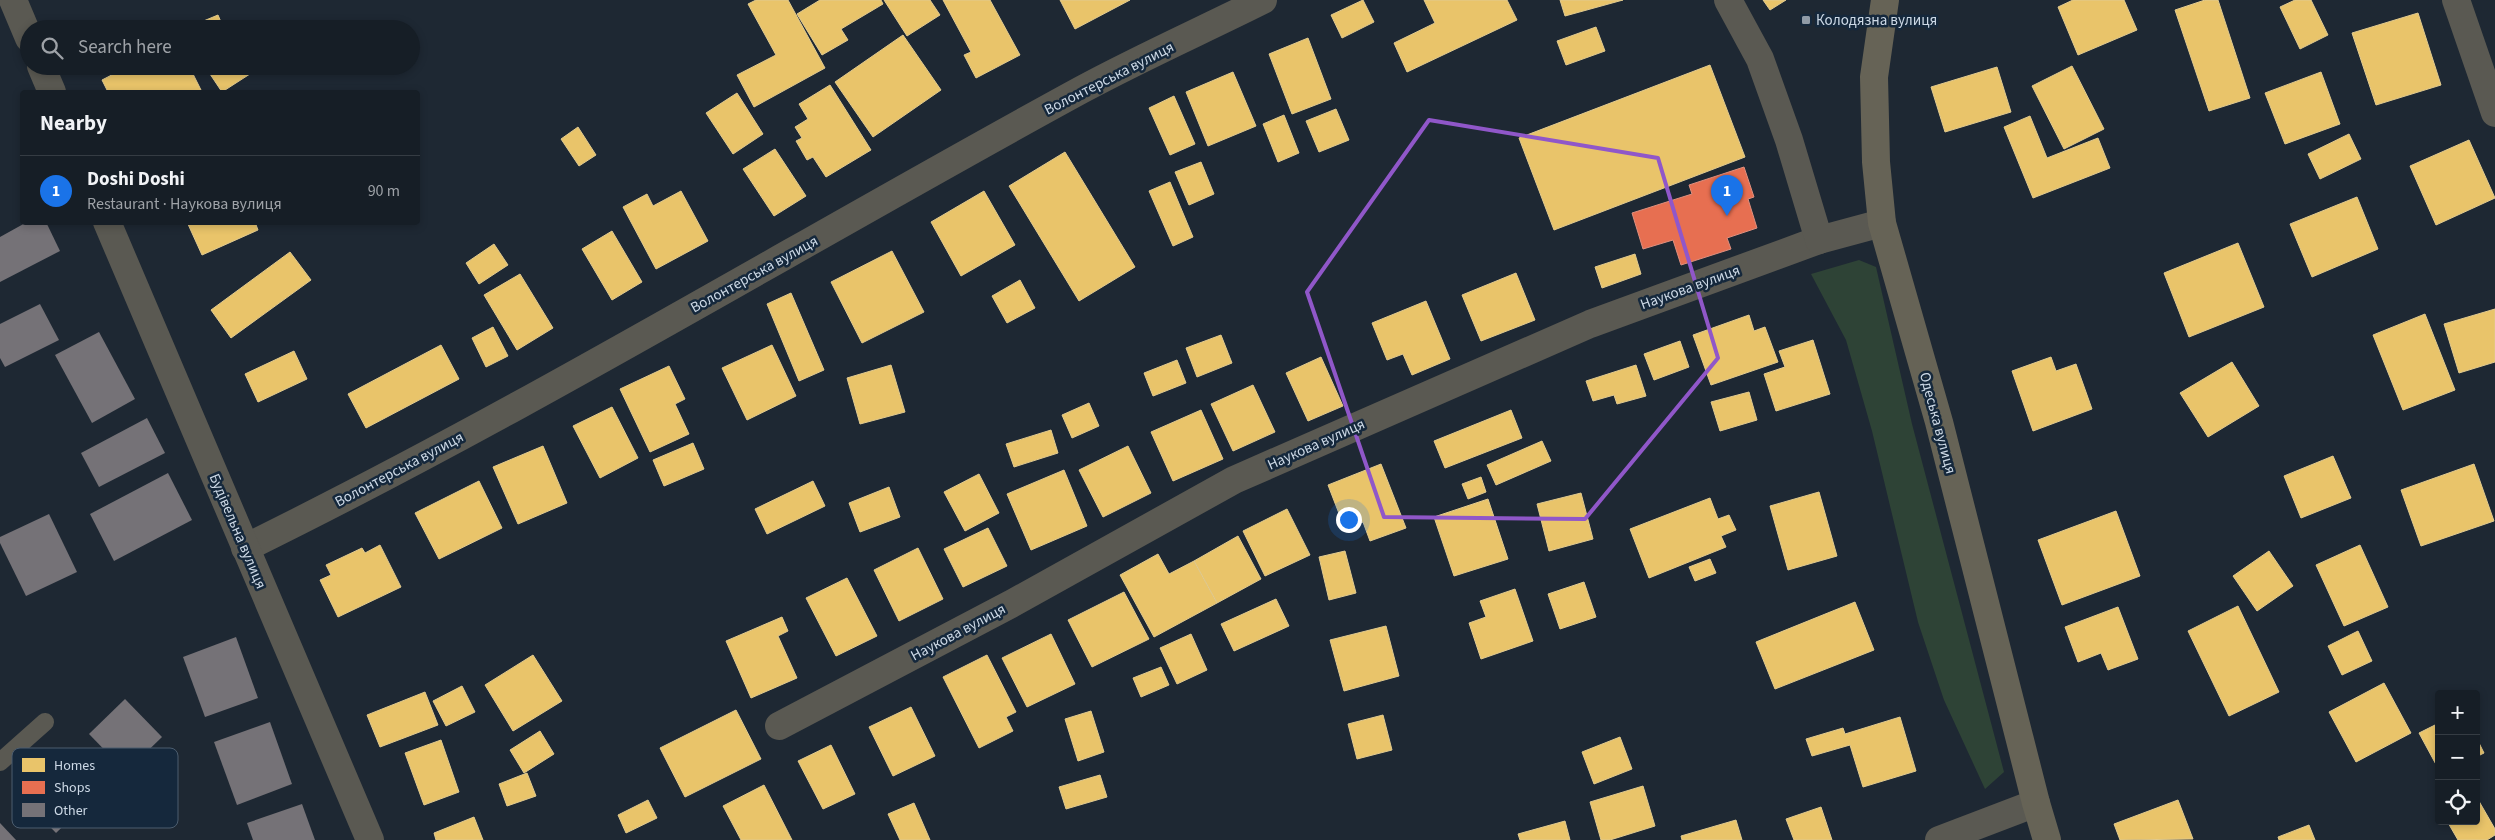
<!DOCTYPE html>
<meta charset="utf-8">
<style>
body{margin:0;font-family:"Source Sans 3",sans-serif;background:#232b32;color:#f1f3f6}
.controls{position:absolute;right:15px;bottom:15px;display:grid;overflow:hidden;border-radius:5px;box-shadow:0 2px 8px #0003}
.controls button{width:45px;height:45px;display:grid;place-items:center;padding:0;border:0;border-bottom:1px solid #353c43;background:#161e26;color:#f1f3f6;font:25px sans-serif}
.you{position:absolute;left:1348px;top:519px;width:18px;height:18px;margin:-12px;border:4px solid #fff;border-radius:50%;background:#1a73e8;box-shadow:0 0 0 8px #1a73e833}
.badge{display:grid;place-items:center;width:32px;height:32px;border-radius:50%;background:#1a73e8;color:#fff;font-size:16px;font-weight:700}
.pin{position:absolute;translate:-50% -41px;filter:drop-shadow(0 1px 2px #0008)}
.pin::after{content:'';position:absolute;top:26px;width:18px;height:15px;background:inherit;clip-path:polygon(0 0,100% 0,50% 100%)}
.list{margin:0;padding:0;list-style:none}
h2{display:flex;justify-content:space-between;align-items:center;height:65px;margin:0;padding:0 20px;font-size:21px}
h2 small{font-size:16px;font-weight:400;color:#9ea2a7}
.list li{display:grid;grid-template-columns:32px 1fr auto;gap:15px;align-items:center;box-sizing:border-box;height:70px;padding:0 20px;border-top:1px solid #353c43}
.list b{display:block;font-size:19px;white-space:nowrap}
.list p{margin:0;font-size:16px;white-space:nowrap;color:#9ea2a7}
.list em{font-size:16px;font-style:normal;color:#9ea2a7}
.icon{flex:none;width:28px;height:28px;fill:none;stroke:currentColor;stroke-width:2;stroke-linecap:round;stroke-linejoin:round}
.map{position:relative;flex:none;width:2495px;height:840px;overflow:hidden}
.search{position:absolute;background:#161e26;box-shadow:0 2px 8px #0003;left:20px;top:20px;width:400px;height:55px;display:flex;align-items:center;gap:12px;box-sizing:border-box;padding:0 18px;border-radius:28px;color:#9ea2a7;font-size:19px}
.panel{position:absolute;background:#161e26;box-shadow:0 2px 8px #0003;left:20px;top:90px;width:400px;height:135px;border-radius:5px}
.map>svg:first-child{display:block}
</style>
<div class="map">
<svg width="2495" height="840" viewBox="0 0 2495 840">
<rect width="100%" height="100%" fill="#1e2833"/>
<!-- green -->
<path fill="#2e4336" d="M 1859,260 L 1876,267 L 1912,424 L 2004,772 L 1985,789 L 1944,700 L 1918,622 L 1872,431 L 1846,340 L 1811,274 Z"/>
<!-- homes -->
<g fill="#e9c46a" stroke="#e1ca8f">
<path d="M 756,0 L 788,0 L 825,68 L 754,107 L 737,75 L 776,55 L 748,4 Z"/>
<path d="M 820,0 L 881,0 L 883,4 L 841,29 L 848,40 L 822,55 L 797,14 Z"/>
<path d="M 884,0 L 930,0 L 940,15 L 907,36 Z"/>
<path d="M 943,0 L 990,0 L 1020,55 L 976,78 L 964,55 L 971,52 Z"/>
<path d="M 1060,0 L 1130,0 L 1075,29 Z"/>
<path d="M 1363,0 L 1374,22 L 1342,38 L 1331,15 Z"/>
<path d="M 1424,0 L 1507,0 L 1517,20 L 1407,72 L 1394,43 L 1435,23 Z"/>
<path d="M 1560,0 L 1623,0 L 1565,16 Z"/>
<path d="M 1763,0 L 1786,0 L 1770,10 Z"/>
<path d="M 2073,0 L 2124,0 L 2137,30 L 2078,55 L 2058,7 Z"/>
<path d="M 2205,0 L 2218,0 L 2250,98 L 2209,111 L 2175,10 Z"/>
<path d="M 2295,0 L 2311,0 L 2328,35 L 2300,49 L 2280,7 Z"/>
<path d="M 2418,13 L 2441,85 L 2376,105 L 2352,33 Z"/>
<path d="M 218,15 L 224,29 L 189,29 L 189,27 Z"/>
<path d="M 1596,27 L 1605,51 L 1566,65 L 1557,41 Z"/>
<path d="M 903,35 L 941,90 L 873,137 L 835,82 Z"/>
<path d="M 1308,38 L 1331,99 L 1292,114 L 1269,54 Z"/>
<path d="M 1710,65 L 1745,157 L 1554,230 L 1519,138 Z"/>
<path d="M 129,66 L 189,66 L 202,92 L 108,92 L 102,80 Z"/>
<path d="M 216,66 L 249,66 L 253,72 L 222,92 L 208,71 Z"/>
<path d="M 2072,66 L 2104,129 L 2064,149 L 2032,86 Z"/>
<path d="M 1997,67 L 2011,112 L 1945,132 L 1931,87 Z"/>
<path d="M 1233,72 L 1256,126 L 1208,146 L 1186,92 Z"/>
<path d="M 2321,72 L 2340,124 L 2285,144 L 2265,93 Z"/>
<path d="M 830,85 L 871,150 L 826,177 L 813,157 L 807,160 L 796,141 L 802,138 L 795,127 L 808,119 L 799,104 Z"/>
<path d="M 737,93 L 763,134 L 733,154 L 706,113 Z"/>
<path d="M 1174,96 L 1195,144 L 1170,155 L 1149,108 Z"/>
<path d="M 1336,109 L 1349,140 L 1319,152 L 1306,121 Z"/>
<path d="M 1284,115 L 1299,153 L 1278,162 L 1263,124 Z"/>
<path d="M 2030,116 L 2047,158 L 2098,138 L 2110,168 L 2033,198 L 2004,127 Z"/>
<path d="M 578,127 L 596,155 L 579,166 L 561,139 Z"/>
<path d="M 2349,134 L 2361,159 L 2320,179 L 2308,154 Z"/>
<path d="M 2469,140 L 2495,198 L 2436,225 L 2410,166 Z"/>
<path d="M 775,149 L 806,196 L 774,216 L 743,169 Z"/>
<path d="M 1065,152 L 1135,267 L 1079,301 L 1009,186 Z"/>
<path d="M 1201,162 L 1214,194 L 1189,205 L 1175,172 Z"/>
<path d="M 1170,182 L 1193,237 L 1173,246 L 1149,191 Z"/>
<path d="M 681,191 L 708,241 L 656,269 L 623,207 L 647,194 L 653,206 Z"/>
<path d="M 984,191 L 1015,245 L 961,276 L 931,222 Z"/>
<path d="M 2357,197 L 2378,249 L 2312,277 L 2290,224 Z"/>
<path d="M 187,222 L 255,222 L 258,230 L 202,255 Z"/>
<path d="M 612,231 L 642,282 L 612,300 L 582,249 Z"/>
<path d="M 2238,243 L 2264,307 L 2189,337 L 2164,273 Z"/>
<path d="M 494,244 L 508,265 L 479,284 L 466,263 Z"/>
<path d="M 892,251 L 924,312 L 862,343 L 831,282 Z"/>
<path d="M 290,252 L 311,280 L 231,338 L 211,310 Z"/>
<path d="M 1635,254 L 1641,274 L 1602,288 L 1595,267 Z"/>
<path d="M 1516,273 L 1535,320 L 1481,341 L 1462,295 Z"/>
<path d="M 520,274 L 553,328 L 517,350 L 484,295 Z"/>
<path d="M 1020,280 L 1035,308 L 1007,323 L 992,296 Z"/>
<path d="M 791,293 L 824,370 L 799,381 L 767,304 Z"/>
<path d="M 1426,301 L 1450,359 L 1412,375 L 1403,354 L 1387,360 L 1372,323 Z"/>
<path d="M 2495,309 L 2495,362 L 2459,373 L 2444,324 Z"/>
<path d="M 2425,314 L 2455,390 L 2403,410 L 2373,335 Z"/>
<path d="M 1749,315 L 1754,331 L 1765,327 L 1778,362 L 1711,385 L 1693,335 Z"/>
<path d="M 493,327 L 508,356 L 486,367 L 472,338 Z"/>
<path d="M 1221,335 L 1232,363 L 1197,377 L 1186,348 Z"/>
<path d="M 1813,340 L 1830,394 L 1776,411 L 1764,374 L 1785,367 L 1779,351 Z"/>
<path d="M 1680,341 L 1689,367 L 1654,380 L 1644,354 Z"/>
<path d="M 441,345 L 459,379 L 366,428 L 348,394 Z"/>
<path d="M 772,345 L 796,396 L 747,420 L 722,368 Z"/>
<path d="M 294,351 L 307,379 L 258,402 L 245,374 Z"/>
<path d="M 1321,357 L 1343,406 L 1308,421 L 1286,373 Z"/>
<path d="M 2051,357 L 2056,371 L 2076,364 L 2092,409 L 2033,431 L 2012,371 Z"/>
<path d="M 1177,360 L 1186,383 L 1153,396 L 1144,373 Z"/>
<path d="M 2232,362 L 2259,406 L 2208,437 L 2180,393 Z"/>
<path d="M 891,365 L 905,412 L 860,424 L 847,378 Z"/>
<path d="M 1636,365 L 1646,396 L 1617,404 L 1614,395 L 1593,401 L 1586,381 Z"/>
<path d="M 669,366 L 685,399 L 675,404 L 689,434 L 650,452 L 620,389 Z"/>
<path d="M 1253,385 L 1275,432 L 1233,451 L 1211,404 Z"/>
<path d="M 1749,392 L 1757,420 L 1720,431 L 1711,402 Z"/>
<path d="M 1089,403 L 1099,426 L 1072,438 L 1062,415 Z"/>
<path d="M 612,407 L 638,458 L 600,478 L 573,426 Z"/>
<path d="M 1201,410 L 1223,459 L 1173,481 L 1151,432 Z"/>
<path d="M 1511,410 L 1522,438 L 1445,468 L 1434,441 Z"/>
<path d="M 1051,430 L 1058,453 L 1014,467 L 1006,444 Z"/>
<path d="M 1542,441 L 1551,461 L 1496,485 L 1487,465 Z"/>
<path d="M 693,443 L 704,469 L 664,486 L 653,460 Z"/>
<path d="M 543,446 L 567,503 L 518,524 L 493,467 Z"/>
<path d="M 1128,446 L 1151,493 L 1103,517 L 1079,470 Z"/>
<path d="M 2333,456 L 2351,498 L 2301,518 L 2284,476 Z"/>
<path d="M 1381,464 L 1406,528 L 1370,541 L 1363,522 L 1345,529 L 1328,485 Z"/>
<path d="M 2474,464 L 2494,521 L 2421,546 L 2401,490 Z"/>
<path d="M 1064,470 L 1087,526 L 1031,550 L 1007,494 Z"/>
<path d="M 979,474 L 999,513 L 965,531 L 944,492 Z"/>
<path d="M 1481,477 L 1486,492 L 1468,499 L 1462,484 Z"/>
<path d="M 479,481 L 502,528 L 439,559 L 415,513 Z"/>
<path d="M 813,481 L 825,506 L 767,534 L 755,509 Z"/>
<path d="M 889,487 L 900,517 L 860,532 L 849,503 Z"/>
<path d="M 1819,492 L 1837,556 L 1788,570 L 1770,506 Z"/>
<path d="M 1581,493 L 1593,539 L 1549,551 L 1537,504 Z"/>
<path d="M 1710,498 L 1718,519 L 1729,515 L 1736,530 L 1721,536 L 1726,547 L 1649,578 L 1630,529 Z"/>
<path d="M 1488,499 L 1508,559 L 1454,576 L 1434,517 Z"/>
<path d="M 1287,509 L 1310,555 L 1265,576 L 1243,531 Z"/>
<path d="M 2116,511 L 2140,576 L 2062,605 L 2038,540 Z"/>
<path d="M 988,528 L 1007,566 L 963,587 L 944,549 Z"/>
<path d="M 1238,536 L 1261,579 L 1217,603 L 1194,561 Z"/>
<path d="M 380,545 L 401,587 L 338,617 L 320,580 L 331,575 L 326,565 L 362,548 L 365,553 Z"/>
<path d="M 2360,545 L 2388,607 L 2344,626 L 2316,565 Z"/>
<path d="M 918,548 L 943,599 L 899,621 L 874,570 Z"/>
<path d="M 1345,551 L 1356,593 L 1329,600 L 1319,557 Z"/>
<path d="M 2269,551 L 2293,586 L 2257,611 L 2233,576 Z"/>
<path d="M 1158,554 L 1169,574 L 1194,561 L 1217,603 L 1154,637 L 1120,575 Z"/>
<path d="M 1710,559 L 1716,573 L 1695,581 L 1689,567 Z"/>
<path d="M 847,578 L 877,636 L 836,656 L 806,598 Z"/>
<path d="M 1584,582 L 1596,617 L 1560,629 L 1548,594 Z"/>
<path d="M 1515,589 L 1533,641 L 1481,659 L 1469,623 L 1486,617 L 1480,601 Z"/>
<path d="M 1124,592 L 1149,639 L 1092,667 L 1068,620 Z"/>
<path d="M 1276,599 L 1289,626 L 1234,651 L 1221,624 Z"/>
<path d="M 1855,602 L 1874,650 L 1775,689 L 1756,642 Z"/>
<path d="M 2238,606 L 2279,692 L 2229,716 L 2188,631 Z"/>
<path d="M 2118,607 L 2138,659 L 2108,670 L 2101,653 L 2078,662 L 2065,627 Z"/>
<path d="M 782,617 L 788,631 L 778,636 L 797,678 L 751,698 L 726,641 Z"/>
<path d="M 1386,626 L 1399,676 L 1344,691 L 1330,640 Z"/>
<path d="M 2358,631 L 2372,661 L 2342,675 L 2328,646 Z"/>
<path d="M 1051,634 L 1075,684 L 1027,707 L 1002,658 Z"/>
<path d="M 1191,634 L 1207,670 L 1177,684 L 1160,648 Z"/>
<path d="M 533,655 L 562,701 L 513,731 L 485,685 Z"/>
<path d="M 987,655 L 1016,712 L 1006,717 L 1013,731 L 979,748 L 943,677 Z"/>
<path d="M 1161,667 L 1169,685 L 1141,697 L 1133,678 Z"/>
<path d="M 2384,683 L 2411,733 L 2356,762 L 2329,712 Z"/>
<path d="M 462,686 L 475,712 L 446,726 L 433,701 Z"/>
<path d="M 425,692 L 438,725 L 380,747 L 367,715 Z"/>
<path d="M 911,707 L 935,756 L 893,776 L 869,727 Z"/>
<path d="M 736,710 L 761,759 L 685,797 L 660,748 Z"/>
<path d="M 1091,711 L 1104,752 L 1078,761 L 1065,719 Z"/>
<path d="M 1383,715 L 1392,750 L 1357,759 L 1348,724 Z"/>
<path d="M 1900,717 L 1916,771 L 1863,787 L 1850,745 L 1812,756 L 1806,739 L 1843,728 L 1845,734 Z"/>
<path d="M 2439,723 L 2439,770 L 2419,733 Z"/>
<path d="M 540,731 L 554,754 L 524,773 L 510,750 Z"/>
<path d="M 1620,737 L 1632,769 L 1594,784 L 1582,752 Z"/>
<path d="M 2476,737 L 2484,753 L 2476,757 Z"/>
<path d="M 441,740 L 459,792 L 424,805 L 405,753 Z"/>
<path d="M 831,745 L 855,794 L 823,809 L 798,761 Z"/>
<path d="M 527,773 L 536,796 L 507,806 L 499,784 Z"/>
<path d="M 1100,775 L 1107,797 L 1066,809 L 1059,787 Z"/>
<path d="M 764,785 L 792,840 L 741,840 L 723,806 Z"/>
<path d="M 1643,786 L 1655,826 L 1610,840 L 1601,840 L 1590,802 Z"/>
<path d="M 2476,796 L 2495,829 L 2495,835 L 2487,840 L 2458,840 L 2447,821 L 2476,821 Z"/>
<path d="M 648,800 L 657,818 L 626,833 L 618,815 Z"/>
<path d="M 2178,800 L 2193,839 L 2120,840 L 2114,824 Z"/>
<path d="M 914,803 L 930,840 L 900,840 L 888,814 Z"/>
<path d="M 1821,807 L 1832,840 L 1794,840 L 1786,819 Z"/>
<path d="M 474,817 L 483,840 L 436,840 L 434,833 Z"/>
<path d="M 1736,820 L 1742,840 L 1682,840 L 1681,836 Z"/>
<path d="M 1565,821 L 1570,840 L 1520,840 L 1518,834 Z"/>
<path d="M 2309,825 L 2315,840 L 2279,840 L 2278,837 Z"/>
</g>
<!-- shops -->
<path fill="#e76f51" stroke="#df8f7e" d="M 1744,167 L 1754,197 L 1748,199 L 1757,228 L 1727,238 L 1731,249 L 1681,265 L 1673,240 L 1643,249 L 1632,213 L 1692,194 L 1689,185 Z"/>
<!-- building -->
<g fill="#757277">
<path d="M 27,222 L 46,222 L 60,251 L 0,282 L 0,237 Z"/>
<path d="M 40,304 L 59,340 L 5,367 L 0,358 L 0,324 Z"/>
<path d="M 99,332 L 135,399 L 92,423 L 55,355 Z"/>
<path d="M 147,418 L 165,453 L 99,487 L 81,453 Z"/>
<path d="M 168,473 L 192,520 L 114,561 L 90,514 Z"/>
<path d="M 49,514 L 77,572 L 26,596 L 0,543 L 0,537 Z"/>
<path d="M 236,637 L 258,698 L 205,717 L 183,657 Z"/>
<path d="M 125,699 L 162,737 L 126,772 L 89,734 Z"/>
<path d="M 270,722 L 292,784 L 237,805 L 214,742 Z"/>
<path d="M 55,776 L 85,805 L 56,833 L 27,803 Z"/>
<path d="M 302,804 L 315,840 L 253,840 L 247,823 Z"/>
<path d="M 0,823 L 16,840 L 0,840 Z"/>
</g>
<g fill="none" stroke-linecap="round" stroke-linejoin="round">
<!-- service -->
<path stroke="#5a5952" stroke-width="18" d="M 0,762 L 45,722"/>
<!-- minor -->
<g stroke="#5a5952" stroke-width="28">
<path d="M 2456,0 L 2495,113"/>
<path d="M 245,548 C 530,408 802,242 1081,90 C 1140,58 1203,30 1263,0"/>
<path d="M 779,726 L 1011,604 L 1234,480 L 1590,324 L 1819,240"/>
<path d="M 1939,840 L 2036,803"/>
</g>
<!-- tertiary -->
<g stroke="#5a5952" stroke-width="28">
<path d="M 13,0 L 29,38"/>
<path d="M 1728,0 L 1760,59 L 1789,140 L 1819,240 L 1882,223"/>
<path d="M 41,66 L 52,92"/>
<path d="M 107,222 L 370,840"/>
</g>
<!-- primary -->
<path stroke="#666356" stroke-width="28" d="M 1885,0 L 1874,77 L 1876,162 L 1882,223 L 1939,422 L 2036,803 L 2047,840"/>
</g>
<!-- marked area -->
<path fill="none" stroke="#9057c9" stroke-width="4" stroke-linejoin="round" d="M 1429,120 L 1658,158 L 1718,358 L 1585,519 L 1384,517 L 1307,292 Z"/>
<!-- markers -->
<rect fill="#909ba7" stroke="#15283c" stroke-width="2" x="1801" y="15" width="10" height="10" rx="2.5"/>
<g text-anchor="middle" stroke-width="5" stroke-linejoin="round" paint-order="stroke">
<!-- poi labels -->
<g font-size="15" fill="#cdd9e6" stroke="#15283c" text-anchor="start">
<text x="1816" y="25">Колодязна вулиця</text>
</g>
<!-- street labels -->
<g font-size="15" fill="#cdd9e6" stroke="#15283c">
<text transform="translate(1109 78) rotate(-27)" y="5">Волонтерська вулиця</text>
<text transform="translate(754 274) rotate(-29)" y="5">Волонтерська вулиця</text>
<text transform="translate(1690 287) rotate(-20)" y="5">Наукова вулиця</text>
<text transform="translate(1938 423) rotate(75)" y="5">Одеська вулиця</text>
<text transform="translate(1316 444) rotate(-24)" y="5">Наукова вулиця</text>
<text transform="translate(399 469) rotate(-28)" y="5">Волонтерська вулиця</text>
<text transform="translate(238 531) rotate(67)" y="5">Будівельна вулиця</text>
<text transform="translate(958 632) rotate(-28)" y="5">Наукова вулиця</text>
</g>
</g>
<!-- legend -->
<rect x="12" y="748" width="166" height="80" rx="8" fill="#15283c" stroke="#4c5d6f" stroke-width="1"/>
<rect x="22" y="758" width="23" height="14" fill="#e9c46a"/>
<rect x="22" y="781" width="23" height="13" fill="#e76f51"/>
<rect x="22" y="803" width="23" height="14" fill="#757277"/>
<g font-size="14" fill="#cdd9e6">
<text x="54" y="770">Homes</text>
<text x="54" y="792">Shops</text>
<text x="54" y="815">Other</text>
</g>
</svg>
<div class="controls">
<button>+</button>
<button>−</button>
<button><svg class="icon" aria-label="locate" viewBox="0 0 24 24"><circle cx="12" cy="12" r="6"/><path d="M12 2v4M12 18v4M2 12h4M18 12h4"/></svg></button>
</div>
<div class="you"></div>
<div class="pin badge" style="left:1727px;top:216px">1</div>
<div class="search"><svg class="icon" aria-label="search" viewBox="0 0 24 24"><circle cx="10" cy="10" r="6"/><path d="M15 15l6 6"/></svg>Search here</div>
<section class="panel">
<h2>Nearby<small></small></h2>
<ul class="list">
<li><span class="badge">1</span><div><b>Doshi Doshi</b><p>Restaurant · Наукова вулиця</p></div><em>90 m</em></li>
</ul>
</section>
</div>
